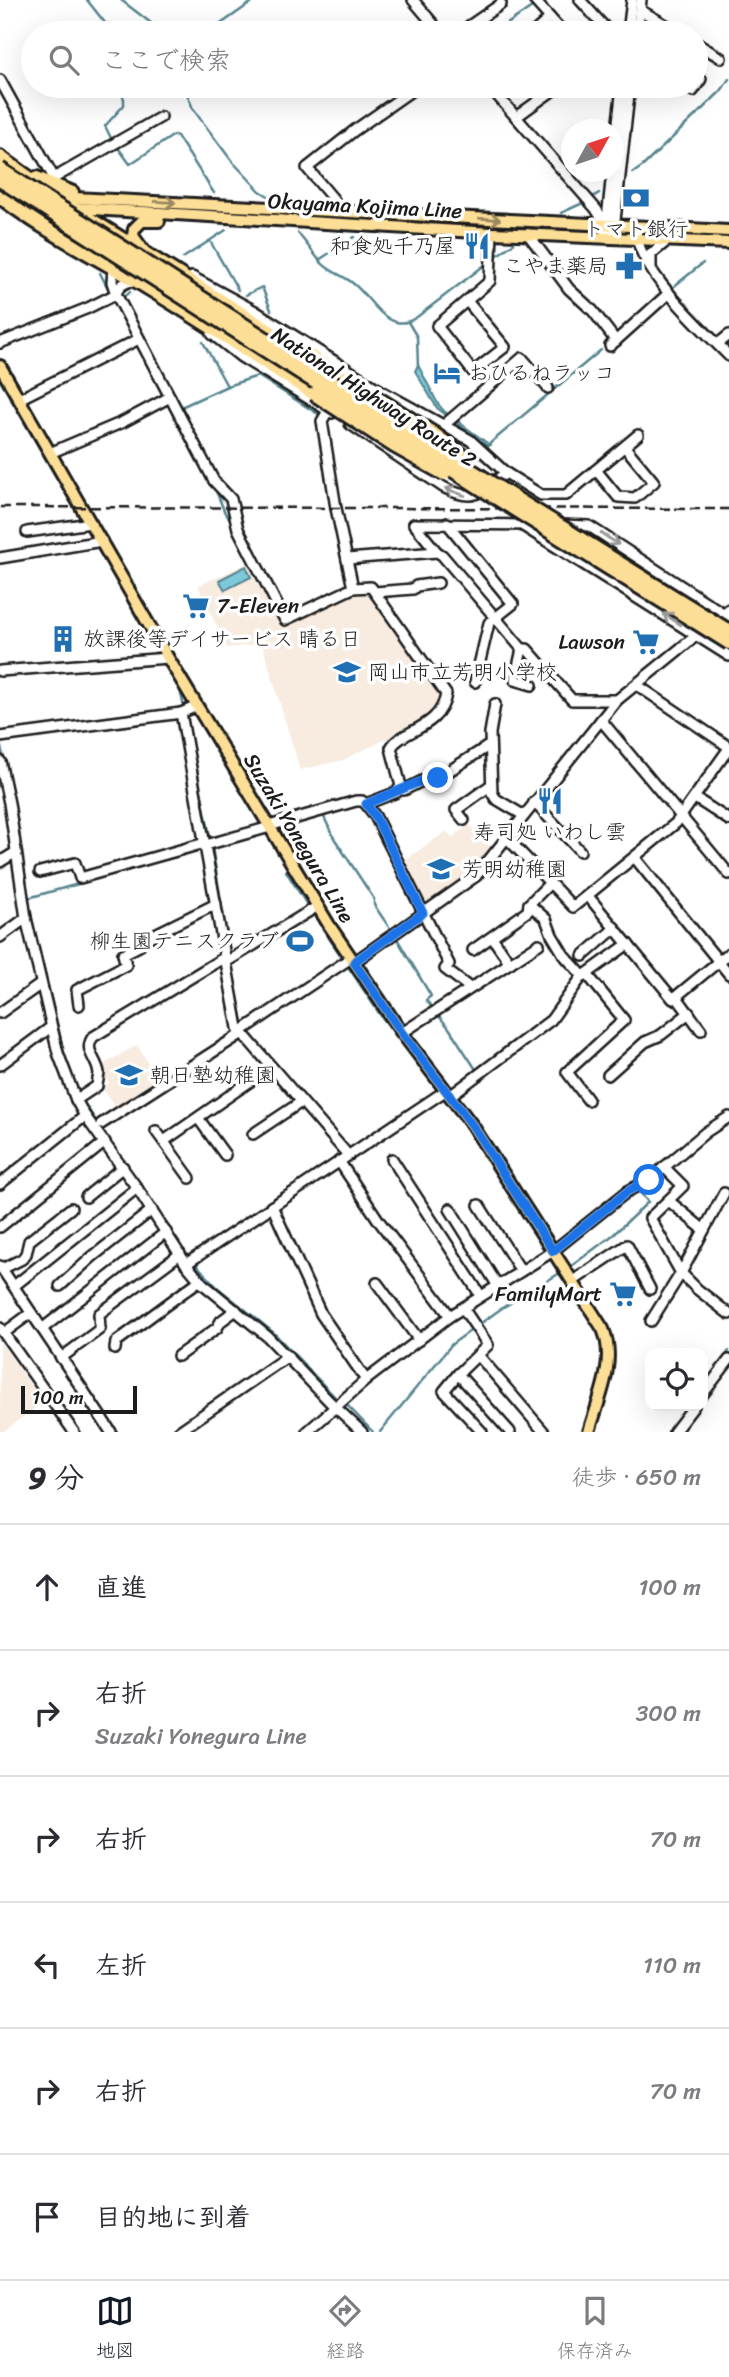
<!DOCTYPE html>
<html lang="ja">
<meta charset="utf-8">
<style>
body{margin:0;font-family:Sriracha,"Klee One",sans-serif;background:#f2f2f3;color:#2b2b33}
.controls{position:absolute;right:21px;bottom:21px;display:grid;overflow:hidden;border-radius:14px;box-shadow:0 7px 28px #0002}
.controls button{width:63px;height:63px;display:grid;place-items:center;padding:0;border:0;border-bottom:2px solid #e1e1e2;background:#fff;color:#2b2b33;font:35px sans-serif}
.compass{position:absolute;left:561px;top:119px;width:63px;height:63px;border-radius:50%;background:#fff;box-shadow:0 7px 28px #0002;rotate:50deg}
.scale{position:absolute;left:21px;bottom:18px;width:116px;box-sizing:border-box;padding-left:7px;border:4px solid #1c1c1c;border-top:0;font-size:19px;line-height:24px;white-space:nowrap;color:#1c1c1c;-webkit-text-stroke:5px #fff;paint-order:stroke}
.stop{position:absolute;width:21px;height:21px;margin:-16px;border:5px solid #1a73e8;border-radius:50%;background:#fff}
.stop.end{background:#1a73e8;border-color:#fff;box-shadow:0 2px 7px #0008}
.list{margin:0;padding:0;list-style:none}
h2{display:flex;justify-content:space-between;align-items:center;height:91px;margin:0;padding:0 28px;font-size:30px}
h2 small{font-size:23px;font-weight:400;color:#7c7c81}
.list li{display:grid;grid-template-columns:46px 1fr auto;gap:21px;align-items:center;box-sizing:border-box;height:126px;padding:0 28px;border-top:2px solid #e1e1e2}
.list b{display:block;font-size:26px;white-space:nowrap}
.list p{margin:0;font-size:23px;white-space:nowrap;color:#7c7c81}
.list em{font-size:23px;font-style:normal;color:#7c7c81}
.icon{flex:none;width:38px;height:38px;fill:none;stroke:currentColor;stroke-width:2;stroke-linecap:round;stroke-linejoin:round}
.map{position:relative;flex:none;width:729px;height:1432px;overflow:hidden}
.search{position:absolute;background:#fff;box-shadow:0 7px 28px #0002;left:21px;right:21px;top:21px;height:77px;display:flex;align-items:center;gap:18px;box-sizing:border-box;padding:0 24px;border-radius:38px;color:#7c7c81;font-size:26px}
.sheet{height:847px;background:#fff}
nav{display:flex;justify-content:space-around;align-items:center;box-sizing:border-box;height:98px;border-top:2px solid #e1e1e2;background:#fff;font-size:19px;color:#7c7c81}
nav a{display:grid;justify-items:center;gap:4px}
nav .on{color:#111827}
.map>svg:first-child{display:block}
</style>
<div class="map">
<svg width="729" height="1432" viewBox="0 0 729 1432">
<rect width="100%" height="100%" fill="#fff"/>
<filter id="ink" filterUnits="userSpaceOnUse"><feTurbulence type="fractalNoise" baseFrequency=".0143" numOctaves="2"/><feDisplacementMap in="SourceGraphic" scale="14" xChannelSelector="R" yChannelSelector="G"/><feConvolveMatrix kernelMatrix="1 2 1 2 8 2 1 2 1" color-interpolation-filters="sRGB"/></filter>
<g filter="url(#ink)">
<!-- built -->
<g fill="#f8ece0">
<path d="M 250,562 L 283,627 L 356,593 L 370,593 L 439,696 L 440,703 L 415,725 L 343,760 L 300,770 L 263,647 L 261,644 L 227,648 L 198,586 Z"/>
<path d="M 469,824 L 492,849 L 468,876 L 425,906 L 403,861 L 447,831 L 452,838 Z"/>
<path d="M 137,1045 L 160,1082 L 115,1108 L 102,1087 L 109,1083 L 99,1067 Z"/>
<path d="M 0,1342 L 43,1402 L 3,1432 L 0,1432 Z"/>
</g>
<!-- water -->
<g fill="#7dc9dc" stroke="#56848f" stroke-width="2">
<path d="M 418,365 L 438,404 L 444,411 L 490,445 L 488,447 L 437,408 L 415,371 Z"/>
<path d="M 246,566 L 251,577 L 225,590 L 219,580 Z"/>
</g>
<g fill="none" stroke-linecap="round" stroke-linejoin="round">
<!-- stream -->
<g stroke="#56848f" stroke-width="2.5">
<path d="M 87,0 L 113,33"/>
<path d="M 121,0 L 164,33"/>
<path d="M 208,33 L 255,0"/>
<path d="M 494,33 L 542,0"/>
<path d="M 119,86 L 124,99 L 124,105 L 105,126 L 111,138 L 130,164 L 174,135 L 177,136 L 214,193"/>
<path d="M 184,86 L 193,109 L 231,160 L 260,191 L 270,197"/>
<path d="M 38,158 L 47,174"/>
<path d="M 633,173 L 643,166 L 721,91 L 729,79"/>
<path d="M 561,213 L 585,202 L 599,193"/>
<path d="M 298,233 L 319,260 L 354,237"/>
<path d="M 210,241 L 238,290"/>
<path d="M 495,257 L 514,243"/>
<path d="M 183,258 L 226,230"/>
<path d="M 319,260 C 329,273 343,274 355,285 C 368,296 379,317 396,322 C 405,324 410,321 417,317 L 486,264"/>
<path d="M 100,273 L 134,339"/>
<path d="M 672,288 L 703,263"/>
<path d="M 246,295 L 262,287 L 271,310"/>
<path d="M 121,298 L 130,292"/>
<path d="M 408,322 L 417,337 L 418,367"/>
<path d="M 203,342 L 227,386 L 258,376 L 318,414"/>
<path d="M 137,345 L 156,379"/>
<path d="M 0,380 L 70,501"/>
<path d="M 179,408 L 227,386"/>
<path d="M 488,445 L 601,350"/>
<path d="M 214,486 L 225,513 L 231,520"/>
<path d="M 84,525 L 142,625"/>
<path d="M 646,686 L 729,740"/>
<path d="M 180,690 L 184,707"/>
<path d="M 186,714 L 212,847 L 230,955"/>
<path d="M 0,744 L 5,762"/>
<path d="M 4,766 L 9,784"/>
<path d="M 323,815 L 334,838 L 374,899 L 374,905 L 391,930"/>
<path d="M 277,828 L 294,857"/>
<path d="M 276,829 L 305,820"/>
<path d="M 287,869 L 286,871 L 309,908"/>
<path d="M 27,898 L 65,1056 L 79,1094"/>
<path d="M 28,898 L 204,849"/>
<path d="M 313,914 L 381,1016 L 438,1091"/>
<path d="M 396,937 L 431,996 L 426,1000 L 433,1009"/>
<path d="M 231,962 L 244,1027"/>
<path d="M 437,1014 L 449,1028 L 477,1071"/>
<path d="M 287,1077 L 349,1149"/>
<path d="M 82,1100 L 131,1173"/>
<path d="M 174,1237 L 188,1259 L 213,1286"/>
<path d="M 193,1261 L 217,1287 L 274,1333 L 336,1398 L 349,1407 L 373,1432"/>
<path d="M 570,1267 L 613,1235 L 648,1202 L 638,1190"/>
<path d="M 316,1381 L 338,1403"/>
<path d="M 703,1386 L 729,1351"/>
<path d="M 343,1408 L 368,1432"/>
<path d="M 380,1432 L 452,1344 L 502,1308 L 560,1273"/>
<path d="M 668,1432 L 688,1406"/>
</g>
<defs>
<g id="minor">
<path d="M 413,0 L 441,33"/>
<path d="M 534,0 L 550,18"/>
<path d="M 580,0 L 610,33"/>
<path d="M 640,10 L 680,33"/>
<path d="M 459,33 L 501,4"/>
<path d="M 533,33 L 550,18 L 564,33"/>
<path d="M 628,33 L 632,0"/>
<path d="M 637,33 L 641,0"/>
<path d="M 696,43 L 721,58"/>
<path d="M 0,80 L 54,178 L 55,183"/>
<path d="M 489,86 L 596,209 L 606,225"/>
<path d="M 684,86 L 693,91 L 701,79 L 696,76"/>
<path d="M 516,117 L 559,86"/>
<path d="M 614,158 L 622,86"/>
<path d="M 54,178 L 161,117"/>
<path d="M 333,211 L 334,200 L 307,168 L 355,130 L 418,86"/>
<path d="M 636,226 C 633,267 701,327 729,356"/>
<path d="M 528,234 L 569,289 L 593,311 L 616,341"/>
<path d="M 605,238 L 612,172"/>
<path d="M 613,238 L 630,86"/>
<path d="M 113,268 L 112,282 L 116,294 L 214,481 L 231,499 L 238,529 L 285,620 L 353,588 L 371,587 L 446,694 C 441,729 400,730 391,748 L 401,786 L 397,792 L 366,804 L 375,816 L 449,964 L 445,969 L 470,988"/>
<path d="M 651,268 L 651,254 L 668,240"/>
<path d="M 192,277 L 255,311 L 383,392 L 470,440 L 506,473 C 479,492 476,504 443,487 L 350,424"/>
<path d="M 467,301 L 505,347 L 473,372 L 437,326 L 490,281 L 492,233"/>
<path d="M 212,334 L 241,357 L 332,413"/>
<path d="M 0,343 L 88,308 L 116,294 C 118,286 126,281 134,281"/>
<path d="M 718,344 L 729,335"/>
<path d="M 610,346 L 669,293"/>
<path d="M 19,399 L 139,339"/>
<path d="M 328,411 L 322,421 L 336,508 L 353,588"/>
<path d="M 444,425 L 522,358 L 548,388"/>
<path d="M 50,453 L 123,422 L 170,397"/>
<path d="M 596,470 L 618,497 L 635,498 L 654,482 L 625,447"/>
<path d="M 506,473 L 541,495 L 566,495 L 638,435"/>
<path d="M 447,523 L 513,604 L 489,623 L 475,682"/>
<path d="M 414,524 L 538,525"/>
<path d="M 562,525 L 589,526 L 729,617"/>
<path d="M 523,526 L 729,656"/>
<path d="M 27,532 L 91,523"/>
<path d="M 437,552 L 442,555 L 522,649 L 515,680 L 532,685"/>
<path d="M 0,558 L 102,541"/>
<path d="M 347,559 L 437,552 L 414,524"/>
<path d="M 375,592 L 413,589 L 416,586 L 438,583"/>
<path d="M 522,649 L 527,649 L 572,700 L 617,700"/>
<path d="M 0,671 L 168,658"/>
<path d="M 637,685 L 729,747"/>
<path d="M 495,704 L 490,733 L 492,793 L 496,799 L 523,815"/>
<path d="M 181,713 L 238,1028 L 348,1155"/>
<path d="M 601,720 L 729,874"/>
<path d="M 0,737 L 181,713 L 197,706"/>
<path d="M 0,761 L 9,803 L 26,918 L 58,1053 L 76,1100 L 85,1116 L 137,1188 L 186,1264 L 202,1283 L 268,1337 L 329,1401 L 362,1432"/>
<path d="M 399,789 L 404,790 L 424,780 L 438,778 L 490,745"/>
<path d="M 695,798 L 729,820"/>
<path d="M 534,802 L 580,851"/>
<path d="M 464,820 L 456,810 L 491,785"/>
<path d="M 269,826 L 356,801 L 362,801 L 366,804"/>
<path d="M 506,837 L 573,907 L 676,823 L 729,748"/>
<path d="M 206,845 L 270,827"/>
<path d="M 635,858 L 729,974"/>
<path d="M 0,862 L 16,852"/>
<path d="M 40,872 L 75,863 L 80,878 L 205,843"/>
<path d="M 588,896 L 673,999 L 729,953"/>
<path d="M 529,904 L 546,919 L 552,935 L 564,955 L 583,976"/>
<path d="M 0,937 L 26,918"/>
<path d="M 492,937 L 510,963"/>
<path d="M 473,950 L 528,911 L 529,904 L 549,884"/>
<path d="M 583,956 L 615,928"/>
<path d="M 226,962 L 318,906"/>
<path d="M 354,962 L 476,876 L 617,700 L 729,609"/>
<path d="M 587,974 L 624,1020 L 567,1072 L 588,1100"/>
<path d="M 676,996 L 701,1030"/>
<path d="M 79,1005 L 77,990 L 126,965 L 123,954 L 139,946 L 141,941 L 216,904"/>
<path d="M 0,1013 L 41,984"/>
<path d="M 240,1032 L 351,958"/>
<path d="M 402,1033 L 539,944"/>
<path d="M 0,1065 L 51,1027"/>
<path d="M 608,1075 L 645,1042 L 661,1035 L 689,1013"/>
<path d="M 450,1096 L 551,1020 L 581,978 L 628,944"/>
<path d="M 76,1100 L 97,1086 C 97,1085 99,1074 99,1073 C 97,1059 83,1050 93,1037 L 225,957"/>
<path d="M 198,1118 L 225,1155"/>
<path d="M 101,1124 L 241,1034"/>
<path d="M 156,1131 L 190,1178"/>
<path d="M 253,1134 L 301,1102"/>
<path d="M 164,1141 L 271,1067"/>
<path d="M 392,1159 L 481,1296"/>
<path d="M 339,1161 L 379,1221 L 450,1316"/>
<path d="M 664,1167 L 683,1186 L 650,1218 L 681,1273 L 697,1289 L 729,1314"/>
<path d="M 0,1184 L 85,1116"/>
<path d="M 86,1197 L 123,1167"/>
<path d="M 669,1201 L 704,1230"/>
<path d="M 479,1205 L 521,1271"/>
<path d="M 272,1206 L 321,1314 L 366,1380"/>
<path d="M 450,1209 L 498,1286"/>
<path d="M 0,1227 L 105,1142"/>
<path d="M 186,1264 L 445,1091"/>
<path d="M 0,1266 L 111,1432"/>
<path d="M 2,1269 L 22,1259 L 26,1254 L 29,1241 L 71,1208"/>
<path d="M 573,1281 L 627,1245 L 650,1289"/>
<path d="M 377,1283 L 419,1340"/>
<path d="M 14,1286 L 137,1188"/>
<path d="M 60,1286 L 92,1257 L 152,1210"/>
<path d="M 463,1308 L 488,1345 L 458,1374 L 444,1391 L 482,1432"/>
<path d="M 651,1321 L 681,1273 L 724,1193"/>
<path d="M 0,1328 L 74,1432"/>
<path d="M 42,1329 L 166,1232"/>
<path d="M 4,1333 L 31,1313"/>
<path d="M 115,1349 L 116,1342 L 200,1280"/>
<path d="M 478,1355 L 544,1432"/>
<path d="M 178,1356 L 217,1328 L 221,1321 L 236,1310"/>
<path d="M 61,1358 L 100,1329 L 99,1314 L 180,1254"/>
<path d="M 458,1374 L 510,1432"/>
<path d="M 703,1394 L 729,1360"/>
<path d="M 178,1432 L 288,1356"/>
<path d="M 307,1432 L 366,1380 L 450,1316 L 553,1251 L 628,1191 L 649,1180 L 706,1132 L 729,1117"/>
<path d="M 674,1432 L 694,1406"/>
</g>
<g id="major">
<path d="M 37,177 L 73,192"/>
<path d="M 0,194 L 31,201"/>
<path d="M 54,194 L 74,198 L 729,231"/>
<path d="M 75,208 L 492,233 L 729,243"/>
<path d="M 144,251 L 133,236 L 134,229 L 142,221 L 159,221"/>
<path d="M 0,366 L 168,658 L 329,925 L 402,1033 L 472,1125 L 603,1329 C 617,1362 598,1400 589,1432"/>
</g>
<g id="highway">
<path d="M 0,157 L 66,204 L 374,396"/>
<path d="M 0,197 C 36,224 75,246 114,268 C 183,307 248,352 314,394"/>
</g>
</defs>
<!-- minor casing -->
<use href="#minor" stroke="#1c1c1c" stroke-width="14"/>
<!-- major casing -->
<use href="#major" stroke="#1c1c1c" stroke-width="16"/>
<!-- highway casing -->
<use href="#highway" stroke="#1c1c1c" stroke-width="18"/>
<!-- minor -->
<use href="#minor" stroke="#fff" stroke-width="9"/>
<!-- major -->
<use href="#major" stroke="#fdde96" stroke-width="10"/>
<!-- highway -->
<use href="#highway" stroke="#fdde96" stroke-width="12"/>
<!-- rail -->
<path stroke="#1c1c1c" stroke-width="2.5" stroke-dasharray="10 5" stroke-linecap="butt" d="M 0,507 L 729,509"/>
<defs>
<g id="highway-bridge">
<path d="M 0,169 L 504,491 L 729,631"/>
<path d="M 0,180 L 477,486 L 729,643"/>
<path d="M 314,394 L 394,446 L 444,474"/>
<path d="M 374,396 L 433,433 L 463,456"/>
</g>
</defs>
<!-- highway-bridge casing -->
<use href="#highway-bridge" stroke="#1c1c1c" stroke-width="18" stroke-linecap="butt"/>
<!-- highway-bridge -->
<use href="#highway-bridge" stroke="#fdde96" stroke-width="12"/>
</g>
<!-- one-way arrows -->
<defs><path id="oneway-shaft" d="M-6 0H5M1.5-3L5.5 0L1.5 3" fill="none" stroke-width="1.6" stroke-linecap="round" stroke-linejoin="round" transform="scale(1.75)"/></defs>
<g stroke="#98875f">
<use href="#oneway-shaft" transform="translate(165 202) rotate(3)"/>
<use href="#oneway-shaft" transform="translate(490 219) rotate(3)"/>
</g>
<g stroke="#999">
<use href="#oneway-shaft" transform="translate(455 492) rotate(-160)"/>
<use href="#oneway-shaft" transform="translate(610 539) rotate(33)"/>
<use href="#oneway-shaft" transform="translate(672 619) rotate(-147)"/>
</g>
</g>
<g fill="none" stroke-linecap="round" stroke-linejoin="round" filter="url(#ink)">
<!-- route -->
<path stroke="#1a73e8" stroke-width="9" d="M 438,778 L 424,780 L 366,804 L 375,816 L 423,913 L 354,962 L 402,1033 L 472,1125 L 553,1251 L 628,1191 L 649,1180"/>
</g>
<!-- icons -->
<defs>
<symbol id="bank-bare" viewBox="-9 -9 18 18"><path d="M-6-4H6V4H-6ZM0-2.3a2.3 2.3 0 1 0 0 4.6a2.3 2.3 0 1 0 0-4.6Z" fill="#1f6fb2" stroke="#fff" stroke-width="2.5" paint-order="stroke"/></symbol>
<symbol id="restaurant-bare" viewBox="-9 -9 18 18"><path d="M-5-6h1v4h1v-4h1v4h1v-4h1v5L-1.5 .5V6h-2V.5L-5-1ZM5-6V6H3V1.5H1.5Q1.5-4 5-6Z" fill="#1f6fb2" stroke="#fff" stroke-width="2.5" paint-order="stroke"/></symbol>
<symbol id="pharmacy-bare" viewBox="-9 -9 18 18"><path d="M-2-6h4v4h4v4h-4v4h-4v-4h-4v-4h4Z" fill="#1f6fb2" stroke="#fff" stroke-width="2.5" paint-order="stroke"/></symbol>
<symbol id="hotel-bare" viewBox="-9 -9 18 18"><path d="M-6-4.5h1.5V1H6V5H4.5V3h-9V5H-6ZM-4 0a1.8 1.8 0 1 1 3.6 0ZM.5 0V-2.5h3Q6-2.5 6 0Z" fill="#1f6fb2" stroke="#fff" stroke-width="2.5" paint-order="stroke"/></symbol>
<symbol id="supermarket-bare" viewBox="-9 -9 18 18"><path d="M-6-5.5h2.5l.6 2H6L4.5 2H-2.5L-4.4-4H-6ZM-1.5 3.2a1.3 1.3 0 1 0 .1 0ZM3 3.2a1.3 1.3 0 1 0 .1 0Z" fill="#1f6fb2" stroke="#fff" stroke-width="2.5" paint-order="stroke"/></symbol>
<symbol id="building-bare" viewBox="-9 -9 18 18"><path d="M-4-6H4V6H1V3H-1V6H-4ZM-2.5-4.3h1.7v1.8h-1.7ZM.8-4.3h1.7v1.8H.8ZM-2.5-1h1.7V.8h-1.7ZM.8-1h1.7V.8H.8Z" fill="#1f6fb2" stroke="#fff" stroke-width="2.5" paint-order="stroke"/></symbol>
<symbol id="school-bare" viewBox="-9 -9 18 18"><path d="M0-5L7-2L0 1L-7-2ZM-4 1L0 2.5L4 1V4Q0 6-4 4Z" fill="#1f6fb2" stroke="#fff" stroke-width="2.5" paint-order="stroke"/></symbol>
<symbol id="stadium-bare" viewBox="-9 -9 18 18"><path d="M0-5a6.5 5 0 1 0 0 10a6.5 5 0 1 0 0-10ZM-3.5-1.8h7v3.6h-7Z" fill="#1f6fb2" stroke="#fff" stroke-width="2.5" paint-order="stroke"/></symbol>
</defs>
<g fill-rule="evenodd">
<use href="#bank-bare" x="617" y="179" width="38" height="38"/>
<use href="#restaurant-bare" x="458" y="227" width="38" height="38"/>
<use href="#pharmacy-bare" x="610" y="247" width="38" height="38"/>
<use href="#hotel-bare" x="428" y="354" width="38" height="38"/>
<use href="#supermarket-bare" x="177" y="587" width="38" height="38"/>
<use href="#building-bare" x="44" y="620" width="38" height="38"/>
<use href="#supermarket-bare" x="627" y="623" width="38" height="38"/>
<use href="#school-bare" x="328" y="653" width="38" height="38"/>
<use href="#restaurant-bare" x="531" y="782" width="38" height="38"/>
<use href="#school-bare" x="422" y="850" width="38" height="38"/>
<use href="#stadium-bare" x="281" y="922" width="38" height="38"/>
<use href="#school-bare" x="110" y="1056" width="38" height="38"/>
<use href="#supermarket-bare" x="604" y="1275" width="38" height="38"/>
</g>
<g text-anchor="middle" stroke-width="7" stroke-linejoin="round" paint-order="stroke">
<!-- street labels -->
<g font-size="21" fill="#1c1c1c" stroke="#fff">
<text transform="translate(365 206) rotate(3)" y="7">Okayama Kojima Line</text>
<text transform="translate(374 397) rotate(33)" y="7">National Highway Route 2</text>
<text transform="translate(299 838) rotate(59)" y="7">Suzaki Yonegura Line</text>
</g>
<!-- poi labels -->
<g font-size="21" fill="#1c1c1c" stroke="#fff" text-anchor="start">
<text x="636" y="236" text-anchor="middle">トマト銀行</text>
<text x="456" y="253" text-anchor="end">和食処千乃屋</text>
<text x="608" y="273" text-anchor="end">こやま薬局</text>
<text x="468" y="380">おひるねラッコ</text>
<text x="217" y="613">7-Eleven</text>
<text x="84" y="646">放課後等デイサービス 晴る日</text>
<text x="625" y="649" text-anchor="end">Lawson</text>
<text x="368" y="679">岡山市立芳明小学校</text>
<text x="550" y="839" text-anchor="middle">寿司処 いわし雲</text>
<text x="462" y="876">芳明幼稚園</text>
<text x="279" y="948" text-anchor="end">柳生園テニスクラブ</text>
<text x="150" y="1082">朝日塾幼稚園</text>
<text x="602" y="1301" text-anchor="end">FamilyMart</text>
</g>
</g>
</svg>
<div class="controls">
<button><svg class="icon" aria-label="locate" viewBox="0 0 24 24"><circle cx="12" cy="12" r="6"/><path d="M12 2v4M12 18v4M2 12h4M18 12h4"/></svg></button>
</div>
<svg class="compass" viewBox="-18 -18 36 36"><path d="M0-13l5 13h-10z" fill="#e53935"/><path d="M0 13l5-13h-10z" fill="#7c7c81"/></svg>
<div class="scale">100 m</div>
<div class="stop" style="left:649px;top:1180px"></div>
<div class="stop end" style="left:438px;top:778px"></div>
<div class="search"><svg class="icon" aria-label="search" viewBox="0 0 24 24"><circle cx="10" cy="10" r="6"/><path d="M15 15l6 6"/></svg>ここで検索</div>
</div>
<section class="sheet">
<h2>9 分<small>徒歩 · 650 m</small></h2>
<ul class="list">
<li><svg class="icon" aria-label="ahead" viewBox="0 0 24 24"><path d="M12 20V5M6 11l6-6 6 6"/></svg><div><b>直進</b></div><em>100 m</em></li>
<li><svg class="icon" aria-label="right" viewBox="0 0 24 24"><path d="M7 20v-9h11M14 6l5 5-5 5"/></svg><div><b>右折</b><p>Suzaki Yonegura Line</p></div><em>300 m</em></li>
<li><svg class="icon" aria-label="right" viewBox="0 0 24 24"><path d="M7 20v-9h11M14 6l5 5-5 5"/></svg><div><b>右折</b></div><em>70 m</em></li>
<li><svg class="icon" aria-label="left" viewBox="0 0 24 24"><path d="M17 20v-9H6M10 6l-5 5 5 5"/></svg><div><b>左折</b></div><em>110 m</em></li>
<li><svg class="icon" aria-label="right" viewBox="0 0 24 24"><path d="M7 20v-9h11M14 6l5 5-5 5"/></svg><div><b>右折</b></div><em>70 m</em></li>
<li><svg class="icon" aria-label="arrive" viewBox="0 0 24 24"><path d="M6 21V4h12l-3 4 3 4H6"/></svg><div><b>目的地に到着</b></div></li>
</ul>
</section>
<nav>
<a class="on"><svg class="icon" aria-label="map" viewBox="0 0 24 24"><path d="M3 6l6-2 6 2 6-2v14l-6 2-6-2-6 2zM9 4v14M15 6v14"/></svg>地図</a>
<a><svg class="icon" aria-label="directions" viewBox="0 0 24 24"><path d="M12 3l9 9-9 9-9-9zM9 14v-3h6M13 9l2 2-2 2"/></svg>経路</a>
<a><svg class="icon" aria-label="saved" viewBox="0 0 24 24"><path d="M7 4h10v16l-5-4-5 4z"/></svg>保存済み</a>
</nav>
